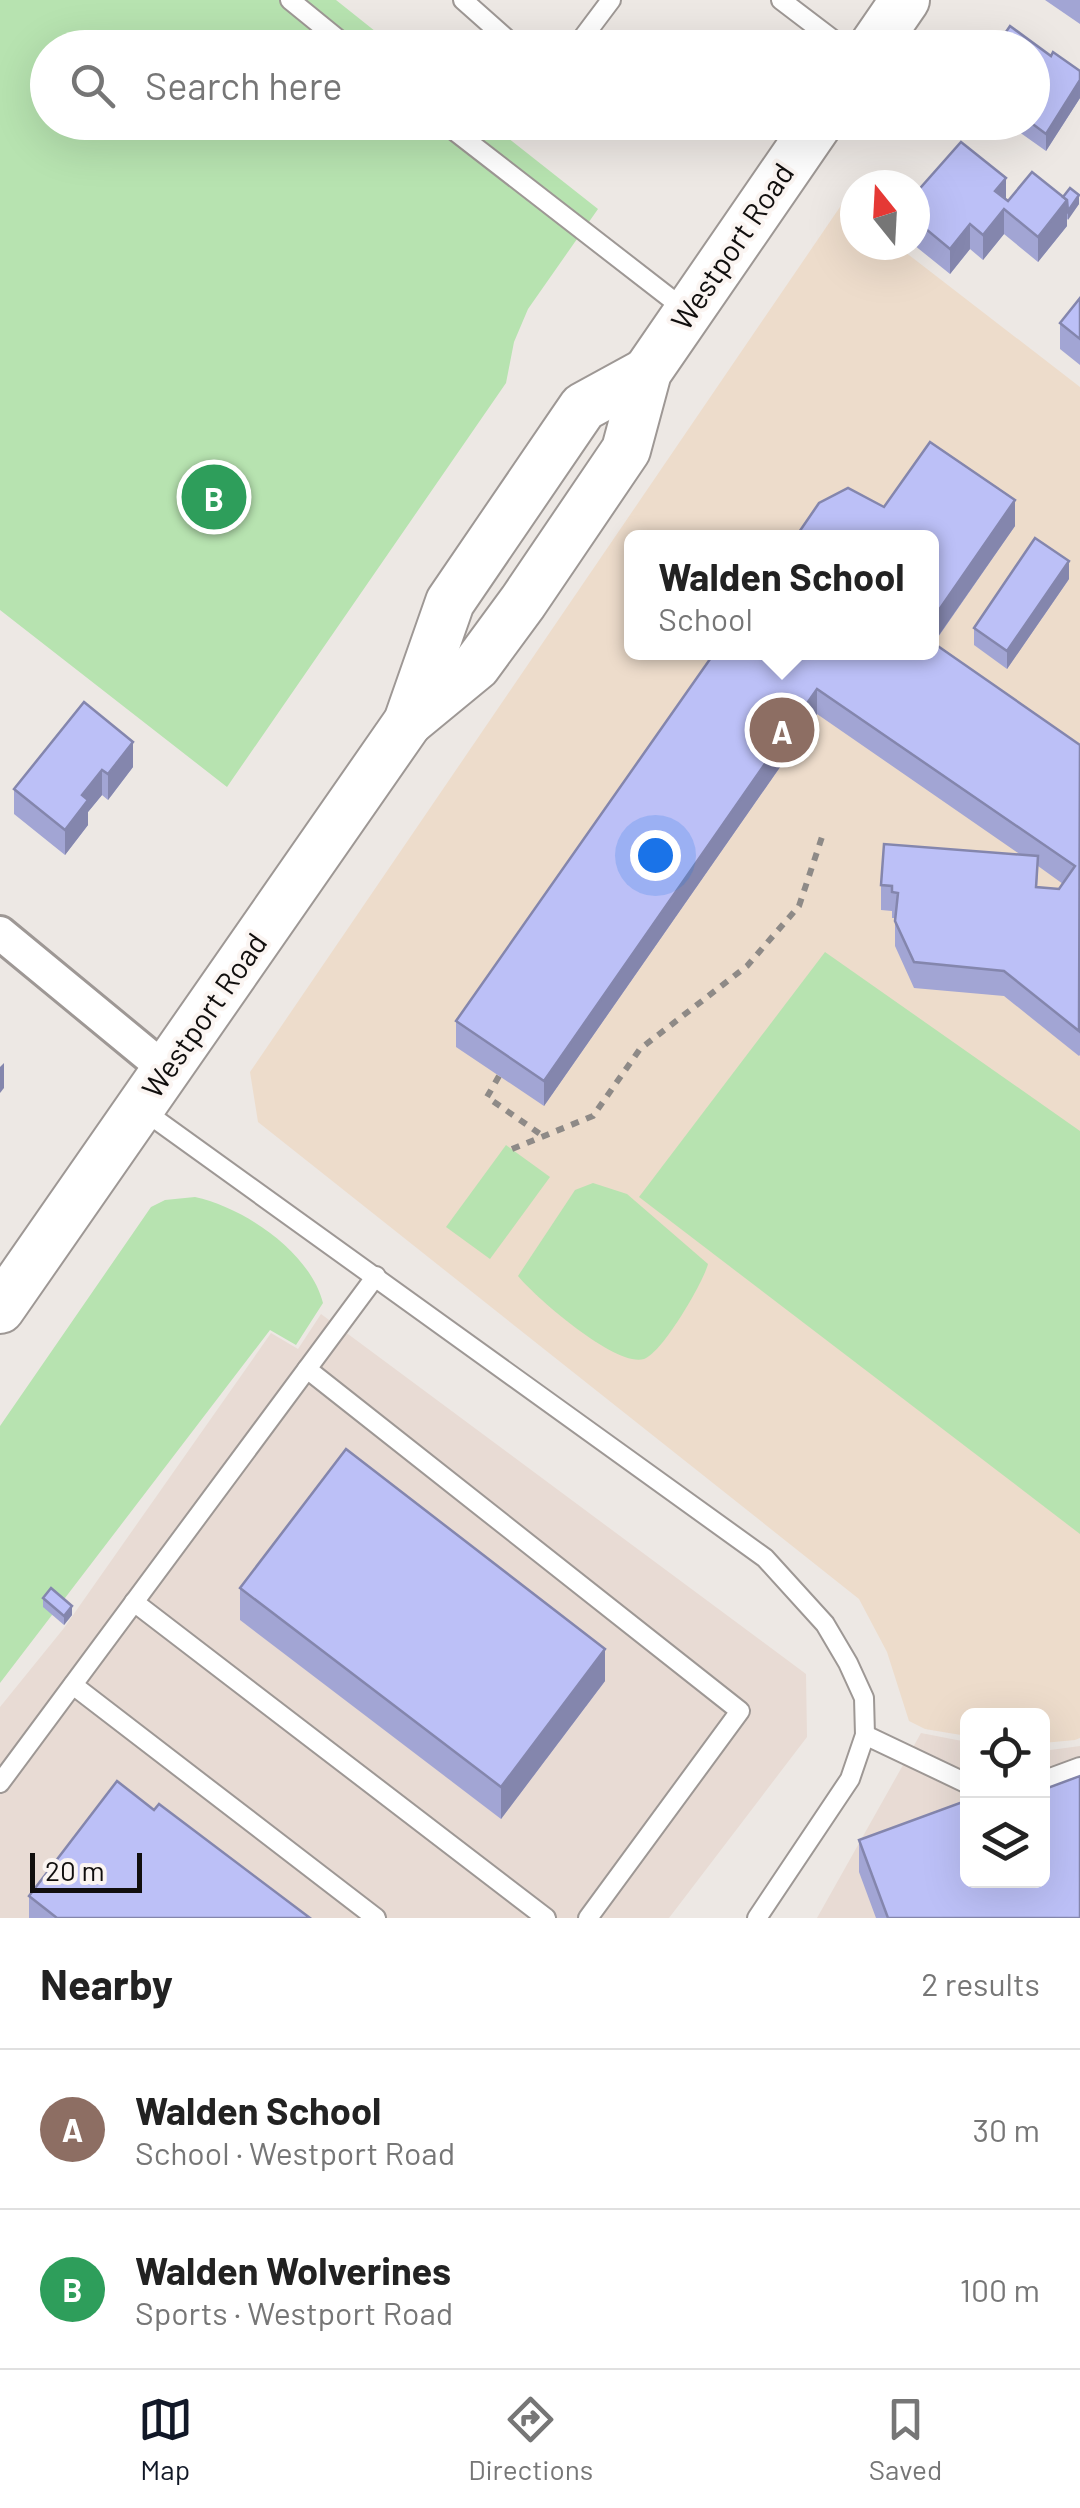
<!DOCTYPE html>
<meta charset="utf-8">
<style>
body{margin:0;font-family:Barlow,sans-serif;background:#f2f2f2;color:#222}
.controls{position:absolute;right:30px;bottom:30px;display:grid;overflow:hidden;border-radius:15px;box-shadow:0 10px 40px #0002}
.controls button{width:90px;height:90px;display:grid;place-items:center;padding:0;border:0;border-bottom:2px solid #e0e0e0;background:#fff;color:#222;font:50px sans-serif}
.compass{position:absolute;left:840px;top:170px;width:90px;height:90px;border-radius:50%;background:#fff;box-shadow:0 10px 40px #0002;rotate:342deg}
.scale{position:absolute;left:30px;bottom:25px;width:112px;box-sizing:border-box;padding-left:10px;border:5px solid #110f0e;border-top:0;font-size:28px;line-height:35px;white-space:nowrap;color:#110f0e;-webkit-text-stroke:8px #fbf5f2;paint-order:stroke}
.you{position:absolute;left:655px;top:855px;width:35px;height:35px;margin:-25px;border:8px solid #fff;border-radius:50%;background:#1a73e8;box-shadow:0 0 0 15px #1a73e833}
.badge{display:grid;place-items:center;width:65px;height:65px;border-radius:50%;background:#111827;color:#fff;font-size:32px;font-weight:700}
.pin{position:absolute;translate:-50% -50%;border:5px solid #fff;box-shadow:0 2px 10px #0006}
.popup{position:absolute;left:624px;top:530px;width:315px;height:130px;box-sizing:border-box;display:grid;place-content:center;border-radius:15px;background:#fff;filter:drop-shadow(0 2px 8px #0005);font-size:32px;white-space:nowrap;color:#767676}
.popup b{font-size:38px;color:#222}
.popup::after{content:'';position:absolute;left:50%;top:100%;margin-left:-20px;border:20px solid transparent;border-top-color:#fff}
.list{margin:0;padding:0;list-style:none}
h2{display:flex;justify-content:space-between;align-items:center;height:130px;margin:0;padding:0 40px;font-size:42px}
h2 small{font-size:32px;font-weight:400;color:#767676}
.list li{display:grid;grid-template-columns:65px 1fr auto;gap:30px;align-items:center;box-sizing:border-box;height:160px;padding:0 40px;border-top:2px solid #e0e0e0}
.list b{display:block;font-size:38px;white-space:nowrap}
.list p{margin:0;font-size:32px;white-space:nowrap;color:#767676}
.list em{font-size:32px;font-style:normal;color:#767676}
.icon{flex:none;width:55px;height:55px;fill:none;stroke:currentColor;stroke-width:2;stroke-linecap:round;stroke-linejoin:round}
.map{position:relative;flex:none;width:1080px;height:1918px;overflow:hidden}
.search{position:absolute;background:#fff;box-shadow:0 10px 40px #0002;left:30px;right:30px;top:30px;height:110px;display:flex;align-items:center;gap:25px;box-sizing:border-box;padding:0 35px;border-radius:55px;color:#767676;font-size:38px}
.sheet{height:450px;background:#fff}
nav{display:flex;justify-content:space-around;align-items:center;box-sizing:border-box;height:140px;border-top:2px solid #e0e0e0;background:#fff;font-size:28px;color:#767676}
nav a{display:grid;justify-items:center;gap:5px}
nav .on{color:#111827}
.map>svg:first-child{display:block}
</style>
<div class="map">
<svg width="1080" height="1918" viewBox="0 0 1080 1918">
<rect width="100%" height="100%" fill="#ede8e4"/>
<!-- built -->
<g fill="#e8dbd4">
<path d="M 321,1314 L 806,1674 L 807,1737 L 669,1918 L 0,1918 L 0,1707 L 64,1628 L 271,1333 L 298,1349 Z"/>
<path d="M 921,1733 L 967,1742 L 968,1880 L 1042,1880 L 1043,1751 L 1080,1746 L 1080,1918 L 817,1918 Z"/>
</g>
<!-- education -->
<path fill="#eddccb" fill-rule="evenodd" d="M 842,204 L 855,214 L 855,245 L 896,245 L 1080,387 L 1080,1738 L 1075,1740 L 1043,1743 L 1042,1716 L 968,1716 L 967,1736 L 925,1729 L 909,1721 L 887,1652 L 859,1599 L 258,1122 L 250,1072 ZM 632,538 L 932,538 L 932,652 L 632,652 Z"/>
<!-- green -->
<g fill="#b7e3b0">
<path d="M 0,0 L 336,0 L 395,47 L 48,48 L 48,122 L 489,123 L 598,209 L 528,309 L 514,342 L 506,383 L 227,787 L 0,610 Z"/>
<path d="M 825,952 L 1080,1131 L 1080,1534 L 639,1197 Z"/>
<path d="M 506,1145 L 550,1177 L 490,1259 L 446,1227 Z"/>
<path d="M 593,1183 L 627,1194 L 708,1264 C 703,1283 662,1353 644,1359 C 616,1368 535,1297 518,1276 L 575,1190 Z"/>
<path d="M 195,1197 C 245,1208 310,1252 323,1303 L 296,1345 L 270,1330 L 0,1683 L 0,1426 L 151,1207 L 165,1200 Z"/>
</g>
<g fill="none" stroke-linecap="round" stroke-linejoin="round">
<defs>
<g id="lane">
<path d="M 290,0 L 349,48"/>
<path d="M 463,0 L 517,48"/>
<path d="M 781,0 L 844,48"/>
<path d="M 575,48 L 611,0"/>
<path d="M 443,122 L 688,312"/>
<path d="M 140,1108 L 765,1558 L 825,1624 L 848,1663 L 864,1698 L 865,1735 L 850,1779 L 757,1918"/>
<path d="M 307,1369 L 740,1711 L 588,1918"/>
<path d="M 134,1602 L 546,1918"/>
<path d="M 73,1685 L 376,1918"/>
<path d="M 865,1735 L 968,1784"/>
<path d="M 1042,1781 L 1080,1767"/>
<path d="M 0,1783 L 376,1276"/>
</g>
<path id="street" d="M 0,933 L 166,1070"/>
<g id="secondary">
<path d="M 872,48 L 905,0"/>
<path d="M 408,722 L 476,666 L 523,602 L 626,450 L 647,372 L 819,122"/>
<path d="M 0,1309 L 408,722 L 450,602 L 570,426 L 583,407 L 647,372"/>
</g>
</defs>
<!-- lane casing -->
<use href="#lane" stroke="#9e9895" stroke-width="22"/>
<!-- street casing -->
<use href="#street" stroke="#9e9895" stroke-width="38"/>
<!-- secondary casing -->
<use href="#secondary" stroke="#9e9895" stroke-width="52"/>
<!-- path -->
<g stroke="#8e8a87" stroke-width="6" stroke-dasharray="8 8" stroke-linecap="butt">
<path d="M 499,1076 L 487,1097 L 543,1136"/>
<path d="M 512,1149 L 593,1116 L 640,1049 L 747,966 L 799,906 L 822,837"/>
</g>
<!-- lane -->
<use href="#lane" stroke="#fff" stroke-width="18"/>
<!-- street -->
<use href="#street" stroke="#fff" stroke-width="32"/>
<!-- secondary -->
<use href="#secondary" stroke="#fff" stroke-width="48"/>
</g>
<!-- wall -->
<g fill="#a2a5d4" fill-rule="evenodd">
<path d="M 1045,0 L 1080,0 L 1080,24 Z"/>
<path d="M 1051,56 L 1080,71 L 1080,98 L 1046,151 L 1005,122 L 1032,122 Z"/>
<path d="M 915,194 L 1006,199 L 1008,201 L 1063,197 L 1079,204 L 1067,220 L 1067,226 L 1038,262 L 1004,234 L 983,260 L 970,249 L 950,274 L 914,245 Z"/>
<path d="M 1080,298 L 1080,365 L 1060,349 L 1060,323 Z"/>
<path d="M 884,507 L 1015,526 L 934,643 L 1080,745 L 1080,1055 L 1079,1056 L 1004,996 L 914,988 L 895,946 L 895,918 L 892,918 L 892,911 L 881,910 L 881,885 L 1021,855 L 817,714 L 544,1106 L 456,1047 L 456,1021 ZM 1038,866 L 1063,884 L 1059,889 L 1037,887 Z"/>
<path d="M 1069,579 L 1007,669 L 974,645 L 974,628 Z"/>
<path d="M 84,702 L 133,767 L 108,800 L 102,795 L 88,812 L 88,825 L 65,855 L 14,814 L 14,789 Z"/>
<path d="M 240,1588 L 605,1681 L 501,1819 L 240,1620 Z"/>
<path d="M 43,1598 L 72,1615 L 64,1625 L 43,1607 Z"/>
<path d="M 154,1810 L 310,1918 L 29,1918 L 29,1896 Z"/>
<path d="M 859,1840 L 968,1880 L 1080,1918 L 876,1918 L 859,1872 Z"/>
</g>
<!-- shaded-wall -->
<g fill="#8486ad">
<path d="M 1080,80 L 1080,98 L 1046,151 L 1046,134 Z"/>
<path d="M 1006,178 L 1006,204 L 995,191 Z"/>
<path d="M 1079,195 L 1079,204 L 1068,220 L 1068,211 Z"/>
<path d="M 1067,200 L 1067,226 L 1038,262 L 1038,237 Z"/>
<path d="M 1004,209 L 1004,234 L 983,260 L 983,235 Z"/>
<path d="M 970,224 L 970,249 L 950,274 L 950,249 Z"/>
<path d="M 1015,500 L 1015,526 L 932,645 L 932,620 Z"/>
<path d="M 1069,561 L 1069,579 L 1007,669 L 1007,651 Z"/>
<path d="M 817,689 L 817,714 L 544,1106 L 544,1081 Z"/>
<path d="M 133,742 L 133,767 L 108,800 L 108,774 Z"/>
<path d="M 102,770 L 102,795 L 88,812 L 88,825 L 65,855 L 65,830 L 82,795 Z"/>
<path d="M 4,1063 L 4,1088 L 0,1093 L 0,1067 Z"/>
<path d="M 72,1606 L 72,1615 L 64,1625 L 64,1616 Z"/>
<path d="M 605,1649 L 605,1681 L 501,1819 L 501,1787 Z"/>
</g>
<!-- building -->
<g fill="#bcc0f7" stroke="#8486ad" stroke-width="2.5">
<path d="M 1010,26 L 1051,56 L 1053,52 L 1080,71 L 1080,80 L 1046,134 L 1030,122 L 1032,122 L 1032,48 L 995,48 Z"/>
<path d="M 961,142 L 1006,178 L 995,191 L 1008,201 L 1032,172 L 1067,200 L 1038,237 L 1004,209 L 983,235 L 970,224 L 950,249 L 915,220 L 915,194 Z"/>
<path d="M 1070,188 L 1079,195 L 1068,211 L 1067,200 L 1063,197 Z"/>
<path d="M 1080,298 L 1080,339 L 1060,323 Z"/>
<path d="M 930,442 L 1015,500 L 932,620 L 932,538 L 795,538 L 819,503 L 848,488 L 884,507 Z"/>
<path d="M 1035,538 L 1069,561 L 1007,651 L 974,628 Z"/>
<path d="M 932,642 L 1080,745 L 1079,1031 L 1004,971 L 914,962 L 895,921 L 898,893 L 892,892 L 892,886 L 881,885 L 884,844 L 1038,856 L 1036,887 L 1059,889 L 1075,866 L 817,689 L 544,1081 L 456,1021 L 715,652 L 932,652 Z"/>
<path d="M 84,702 L 133,742 L 108,774 L 102,770 L 82,795 L 88,800 L 65,830 L 14,789 Z"/>
<path d="M 346,1449 L 605,1649 L 501,1787 L 240,1588 Z"/>
<path d="M 51,1588 L 72,1606 L 64,1616 L 43,1598 Z"/>
<path d="M 1080,1776 L 1080,1918 L 888,1918 L 859,1840 L 968,1800 L 968,1880 L 1042,1880 L 1042,1790 Z"/>
<path d="M 117,1781 L 154,1810 L 159,1804 L 310,1918 L 57,1918 L 29,1896 Z"/>
</g>
<g text-anchor="middle" stroke-width="8" stroke-linejoin="round" paint-order="stroke">
<!-- street labels -->
<g font-size="30" fill="#110f0e" stroke="#fbf5f2">
<text transform="translate(733 247) rotate(-56)" y="10">Westport Road</text>
<text transform="translate(205 1016) rotate(-55)" y="10">Westport Road</text>
</g>
</g>
</svg>
<div class="controls">
<button><svg class="icon" aria-label="locate" viewBox="0 0 24 24"><circle cx="12" cy="12" r="6"/><path d="M12 2v4M12 18v4M2 12h4M18 12h4"/></svg></button>
<button><svg class="icon" aria-label="layers" viewBox="0 0 24 24"><path d="M12 4l9 5-9 5-9-5zM3 14l9 5 9-5"/></svg></button>
</div>
<svg class="compass" viewBox="-18 -18 36 36"><path d="M0-13l5 13h-10z" fill="#e53935"/><path d="M0 13l5-13h-10z" fill="#767676"/></svg>
<div class="scale">20 m</div>
<div class="you"></div>
<div class="pin badge" style="left:782px;top:730px;background:#8d6e63">A</div>
<div class="popup"><b>Walden School</b>School</div>
<div class="pin badge" style="left:214px;top:497px;background:#2e9e5b">B</div>
<div class="search"><svg class="icon" aria-label="search" viewBox="0 0 24 24"><circle cx="10" cy="10" r="6"/><path d="M15 15l6 6"/></svg>Search here</div>
</div>
<section class="sheet">
<h2>Nearby<small>2 results</small></h2>
<ul class="list">
<li><span class="badge" style="background:#8d6e63">A</span><div><b>Walden School</b><p>School · Westport Road</p></div><em>30 m</em></li>
<li><span class="badge" style="background:#2e9e5b">B</span><div><b>Walden Wolverines</b><p>Sports · Westport Road</p></div><em>100 m</em></li>
</ul>
</section>
<nav>
<a class="on"><svg class="icon" aria-label="map" viewBox="0 0 24 24"><path d="M3 6l6-2 6 2 6-2v14l-6 2-6-2-6 2zM9 4v14M15 6v14"/></svg>Map</a>
<a><svg class="icon" aria-label="directions" viewBox="0 0 24 24"><path d="M12 3l9 9-9 9-9-9zM9 14v-3h6M13 9l2 2-2 2"/></svg>Directions</a>
<a><svg class="icon" aria-label="saved" viewBox="0 0 24 24"><path d="M7 4h10v16l-5-4-5 4z"/></svg>Saved</a>
</nav>
